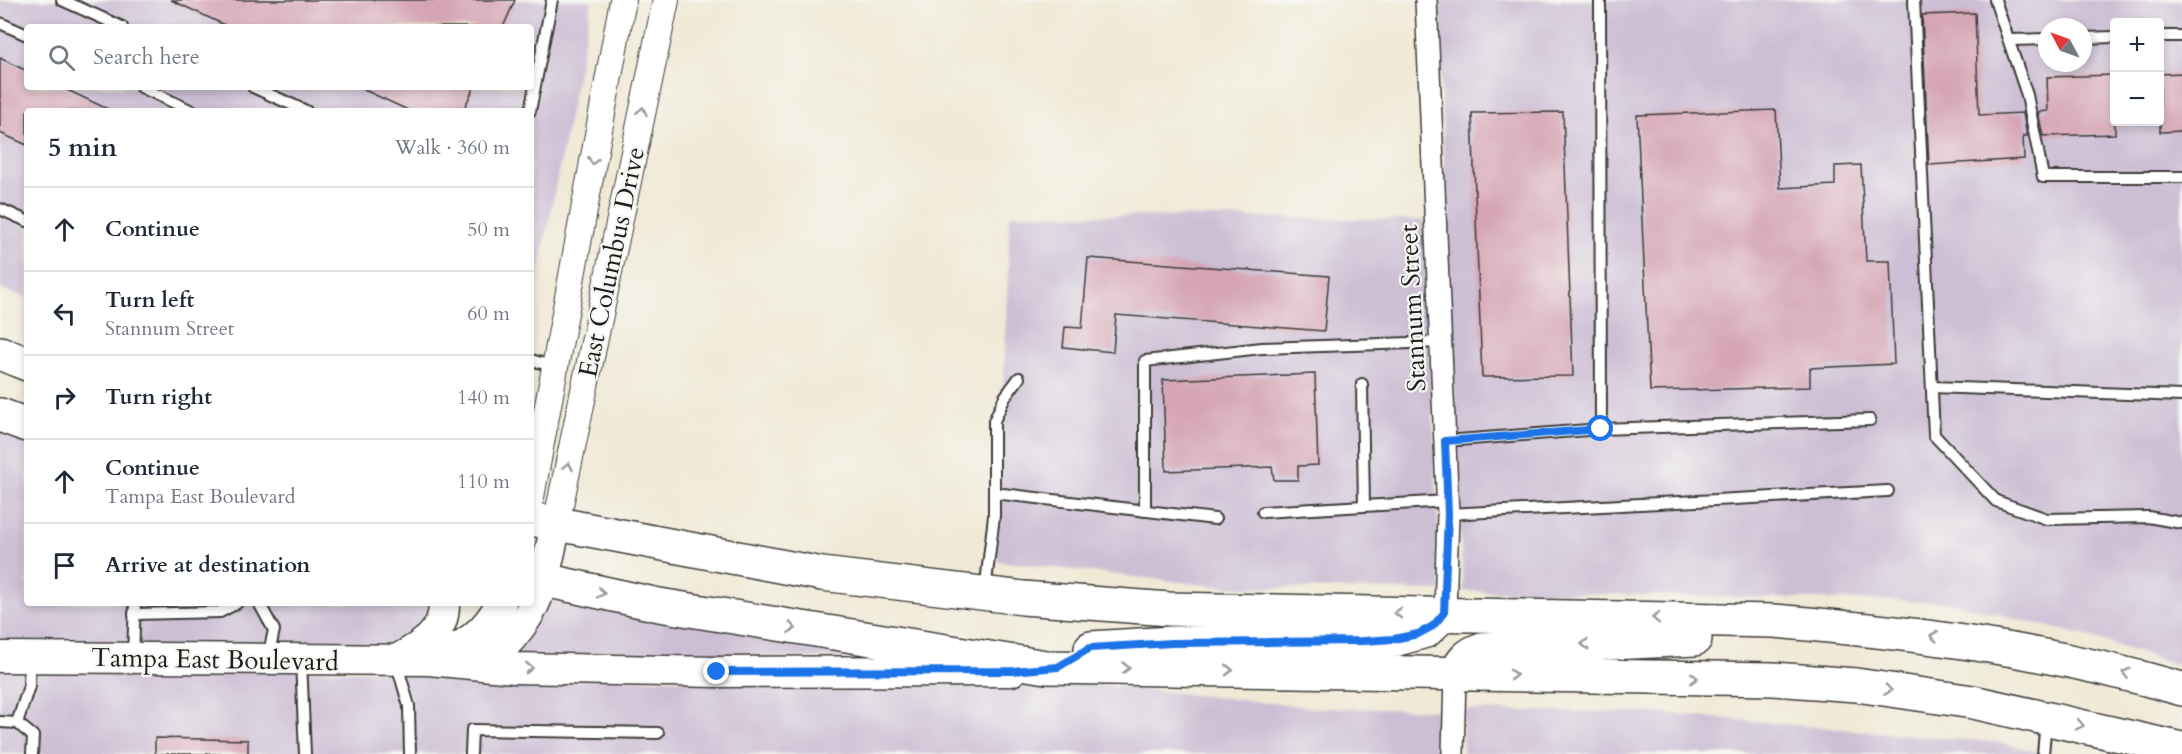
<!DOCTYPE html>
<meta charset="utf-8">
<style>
body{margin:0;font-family:Cardo,serif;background:#f2f2f3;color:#1f2937}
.controls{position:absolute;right:18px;top:18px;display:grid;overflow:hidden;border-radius:6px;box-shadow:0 3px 9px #0003}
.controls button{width:54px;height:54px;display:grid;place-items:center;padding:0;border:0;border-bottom:2px solid #e0e1e3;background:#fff;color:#1f2937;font:30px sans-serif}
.compass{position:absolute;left:2038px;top:18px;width:54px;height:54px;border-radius:50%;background:#fff;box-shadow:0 3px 9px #0003;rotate:311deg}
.stop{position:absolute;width:18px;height:18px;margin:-14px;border:4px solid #1a73e8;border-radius:50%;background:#fff}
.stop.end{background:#1a73e8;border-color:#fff;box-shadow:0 2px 6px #0008}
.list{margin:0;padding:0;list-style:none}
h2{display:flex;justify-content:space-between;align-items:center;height:78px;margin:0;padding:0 24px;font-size:26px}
h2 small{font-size:20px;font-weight:400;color:#747a83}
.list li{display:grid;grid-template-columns:39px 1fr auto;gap:18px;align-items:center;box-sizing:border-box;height:84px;padding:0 24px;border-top:2px solid #e0e1e3}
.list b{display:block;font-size:22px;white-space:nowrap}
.list p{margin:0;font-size:20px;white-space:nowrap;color:#747a83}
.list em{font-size:20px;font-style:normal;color:#747a83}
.icon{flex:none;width:33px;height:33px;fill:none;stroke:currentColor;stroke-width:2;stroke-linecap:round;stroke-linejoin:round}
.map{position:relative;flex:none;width:2182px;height:754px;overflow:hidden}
.search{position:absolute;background:#fff;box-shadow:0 3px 9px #0003;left:24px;top:24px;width:510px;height:66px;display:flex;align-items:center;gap:15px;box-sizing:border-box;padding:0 21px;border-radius:6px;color:#747a83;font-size:22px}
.panel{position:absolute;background:#fff;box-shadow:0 3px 9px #0003;left:24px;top:108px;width:510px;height:498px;border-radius:6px}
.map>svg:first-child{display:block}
</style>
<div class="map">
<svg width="2182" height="754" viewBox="0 0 2182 754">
<rect width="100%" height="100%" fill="#f6f6f2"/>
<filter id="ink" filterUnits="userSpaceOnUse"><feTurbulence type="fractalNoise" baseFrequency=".0167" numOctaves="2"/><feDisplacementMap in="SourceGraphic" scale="12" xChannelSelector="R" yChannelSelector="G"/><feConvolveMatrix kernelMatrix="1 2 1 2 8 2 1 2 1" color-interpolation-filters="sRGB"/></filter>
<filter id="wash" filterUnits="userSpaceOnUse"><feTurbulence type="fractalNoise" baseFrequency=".008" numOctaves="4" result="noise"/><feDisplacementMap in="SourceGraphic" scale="24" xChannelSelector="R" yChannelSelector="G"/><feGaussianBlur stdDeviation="1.35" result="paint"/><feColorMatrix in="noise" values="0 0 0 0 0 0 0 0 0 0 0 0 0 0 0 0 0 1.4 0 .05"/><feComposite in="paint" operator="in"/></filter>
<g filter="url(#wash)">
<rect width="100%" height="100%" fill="#f0e9d5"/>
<!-- industrial -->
<g fill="#ccbed4" fill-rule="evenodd">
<path d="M 0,0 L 592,0 L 531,312 L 531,111 L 27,111 L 27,298 L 0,288 ZM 27,27 L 531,27 L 531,87 L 27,87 Z"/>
<path d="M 1437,0 L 2182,0 L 2182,666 L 2086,636 L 1949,602 L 1463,591 ZM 2114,22 L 2160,22 L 2160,122 L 2114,122 ZM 2047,27 L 2083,27 L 2083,63 L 2047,63 Z"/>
<path d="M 1010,214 L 1424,220 L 1441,591 L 1224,587 L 997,561 Z"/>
<path d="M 0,430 L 27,439 L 27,603 L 433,603 L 429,623 L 392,650 L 0,646 Z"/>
<path d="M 552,594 L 866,658 L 510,657 Z"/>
<path d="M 0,668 L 390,671 L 393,675 L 400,672 L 480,676 L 485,680 L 489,677 L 912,682 L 1059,680 L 1317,708 L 1441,710 L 1441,754 L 0,754 Z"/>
<path d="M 1463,710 L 1659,713 L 2002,743 L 2047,754 L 1463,754 Z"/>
</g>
<g id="blocks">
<!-- building -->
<g fill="#d6a5b5">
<path d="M 171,0 L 515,0 L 503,27 L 229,27 Z"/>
<path d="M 1975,13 L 1979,115 L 2023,113 L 2027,136 L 2023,136 L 2024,159 L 1929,165 L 1922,15 Z"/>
<path d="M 0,58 L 27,71 L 27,87 L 61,87 L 112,111 L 27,111 L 27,145 L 0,133 Z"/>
<path d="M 2182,73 L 2182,131 L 2160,132 L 2160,74 Z"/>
<path d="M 2115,75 L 2115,134 L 2043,136 L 2038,112 L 2048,111 L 2047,77 Z"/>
<path d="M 358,87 L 474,87 L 463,111 L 410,111 Z"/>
<path d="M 1776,110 L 1780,188 L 1835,185 L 1835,166 L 1861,165 L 1866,261 L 1890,261 L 1894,364 L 1810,368 L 1810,387 L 1650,391 L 1637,115 Z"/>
<path d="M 1563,112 L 1573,376 L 1482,377 L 1472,113 Z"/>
<path d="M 1088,258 L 1329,276 L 1324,331 L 1116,315 L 1113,352 L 1063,347 L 1065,327 L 1082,328 Z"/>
<path d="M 1315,374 L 1318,465 L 1298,466 L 1298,480 L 1274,480 L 1272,467 L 1166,471 L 1163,380 Z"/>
<path d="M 155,738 L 248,740 L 248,754 L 155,754 Z"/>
</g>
</g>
</g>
<g filter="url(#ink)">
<use href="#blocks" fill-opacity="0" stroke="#3c3b38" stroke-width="1.5"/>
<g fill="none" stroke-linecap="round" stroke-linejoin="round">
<defs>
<g id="service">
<path d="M 62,0 L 122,27"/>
<path d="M 1600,0 L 1601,429"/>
<path d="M 1914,0 L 1934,435 L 1996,501 L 2047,519 L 2148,517 L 2182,523"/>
<path d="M 1995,0 L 2027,95 L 2043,177 L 2182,177"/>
<path d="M 0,23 L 27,35"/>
<path d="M 2160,36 L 2182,36"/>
<path d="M 2083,38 L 2114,37"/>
<path d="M 2009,40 L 2047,39"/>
<path d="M 141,87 L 192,111"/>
<path d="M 253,87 L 306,111"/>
<path d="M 530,111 L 552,0"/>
<path d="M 0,209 L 27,221"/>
<path d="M 531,360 L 555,367"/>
<path d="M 1362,384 L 1364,506"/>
<path d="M 1932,387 L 2182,396"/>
<path d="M 1445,441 L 1601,429 L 1870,420"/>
<path d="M 994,493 L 1215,519"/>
<path d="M 1145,511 L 1145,361 L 1262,348 L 1441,342"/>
<path d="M 1263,512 L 1448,501"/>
<path d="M 1448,514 L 1888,491"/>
<path d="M 985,591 L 994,516 L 994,421 L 1005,397 L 1019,378"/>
<path d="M 259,603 L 274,630 L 268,658"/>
<path d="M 134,614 L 220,612 L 237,603"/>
<path d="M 133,655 L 135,603"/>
<path d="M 301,660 L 305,754"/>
<path d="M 396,661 L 409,706 L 410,754"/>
<path d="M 0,722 L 17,723 L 29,686 L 30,658"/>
<path d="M 17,723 L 33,736 L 32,754"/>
<path d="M 471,754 L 472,730 L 658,733"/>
<path d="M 2043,754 L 2046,721"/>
</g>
<g id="minor">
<path d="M 1426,0 L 1448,514 L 1445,613"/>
<path d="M 1453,754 L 1455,675"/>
</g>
<g id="tertiary">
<path d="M 531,497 L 623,0"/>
<path d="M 556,524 L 666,0"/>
</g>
<g id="secondary">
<path d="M 0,657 L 429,660 L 514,668 L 717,672 L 1011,671"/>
<path d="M 398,659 C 422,646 445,633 444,603"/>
<path d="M 432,659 C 463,647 485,635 501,603"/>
<path d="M 484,665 C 539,616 541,593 556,524"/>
</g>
<g id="primary">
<path d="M 0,353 L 27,364"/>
<path d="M 0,415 L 27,425"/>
<path d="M 531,519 L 822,574 L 1023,598 L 1169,609 L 1774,621 C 1916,633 2044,649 2182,689"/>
<path d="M 531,577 L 659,605 L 1046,667 L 1773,679 L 1856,685 L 1973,702 L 2182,749"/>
<path d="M 1091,648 L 1172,643 L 1394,640 L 1426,631 L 1445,613"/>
<path d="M 1455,675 C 1462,661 1467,654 1482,649 L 1695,639"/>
</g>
</defs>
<!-- service casing -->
<use href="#service" stroke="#3c3b38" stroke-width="14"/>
<!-- minor casing -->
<use href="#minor" stroke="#3c3b38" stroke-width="24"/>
<!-- tertiary casing -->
<use href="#tertiary" stroke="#3c3b38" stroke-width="28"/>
<!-- secondary casing -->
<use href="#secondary" stroke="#3c3b38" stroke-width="33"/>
<!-- primary casing -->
<use href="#primary" stroke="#3c3b38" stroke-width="36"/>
<!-- service -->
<use href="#service" stroke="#fff" stroke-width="10"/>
<!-- minor -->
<use href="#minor" stroke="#fff" stroke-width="21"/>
<!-- tertiary -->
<use href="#tertiary" stroke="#fff" stroke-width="26"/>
<!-- secondary -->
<use href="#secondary" stroke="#fff" stroke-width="30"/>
<!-- primary -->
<use href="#primary" stroke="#fff" stroke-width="33"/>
</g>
<!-- one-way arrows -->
<defs><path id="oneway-chevron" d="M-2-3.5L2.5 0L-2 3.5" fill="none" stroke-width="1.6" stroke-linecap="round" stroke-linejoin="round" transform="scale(1.5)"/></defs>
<g stroke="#999">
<use href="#oneway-chevron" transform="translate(642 111) rotate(-78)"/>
<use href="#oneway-chevron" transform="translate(593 161) rotate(100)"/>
<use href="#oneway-chevron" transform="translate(568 466) rotate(-78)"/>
<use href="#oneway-chevron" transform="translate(601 593) rotate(12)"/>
<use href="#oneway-chevron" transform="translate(1398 613) rotate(-179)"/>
<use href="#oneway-chevron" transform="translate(1656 618) rotate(-179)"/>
<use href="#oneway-chevron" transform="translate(792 628) rotate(8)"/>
<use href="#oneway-chevron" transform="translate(1934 636) rotate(-173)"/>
<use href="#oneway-chevron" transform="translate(1585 644) rotate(179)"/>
<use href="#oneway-chevron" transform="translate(529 668) rotate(1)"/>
<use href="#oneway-chevron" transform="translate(1126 668) rotate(1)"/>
<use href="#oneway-chevron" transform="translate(1229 670) rotate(1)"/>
<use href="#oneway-chevron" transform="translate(2126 673) rotate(-166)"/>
<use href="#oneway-chevron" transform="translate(1513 675)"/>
<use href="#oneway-chevron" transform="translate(1694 678) rotate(1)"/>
<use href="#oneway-chevron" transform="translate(1888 690) rotate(8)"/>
<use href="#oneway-chevron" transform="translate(2080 725) rotate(12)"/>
</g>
</g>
<g fill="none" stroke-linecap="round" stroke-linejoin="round" filter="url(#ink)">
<!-- route -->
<path stroke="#1a73e8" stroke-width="8" d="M 717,672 L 1013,671 L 1058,667 L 1090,648 L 1172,643 L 1363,641 L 1394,639 L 1418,634 L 1433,626 L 1444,613 L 1448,514 L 1445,441 L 1601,429"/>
</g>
<g text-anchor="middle" stroke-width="4.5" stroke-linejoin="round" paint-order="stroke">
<!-- street labels -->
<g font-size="26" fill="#1c1c1c" stroke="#f6f6f2">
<text transform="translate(611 262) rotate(-78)" y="9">East Columbus Drive</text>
<text transform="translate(1412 308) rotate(-93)" y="9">Stannum Street</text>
<text transform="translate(215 659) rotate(1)" y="9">Tampa East Boulevard</text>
</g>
</g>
</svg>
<div class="controls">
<button>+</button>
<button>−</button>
</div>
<svg class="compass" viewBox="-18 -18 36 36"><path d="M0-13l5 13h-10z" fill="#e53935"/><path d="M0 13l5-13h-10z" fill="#747a83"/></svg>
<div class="stop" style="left:1601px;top:429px"></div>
<div class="stop end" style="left:717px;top:672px"></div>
<div class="search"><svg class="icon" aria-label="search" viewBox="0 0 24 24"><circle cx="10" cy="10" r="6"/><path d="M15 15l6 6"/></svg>Search here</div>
<section class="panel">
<h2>5 min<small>Walk · 360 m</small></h2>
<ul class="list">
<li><svg class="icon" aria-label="ahead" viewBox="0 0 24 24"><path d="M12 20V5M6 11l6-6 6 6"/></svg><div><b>Continue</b></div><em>50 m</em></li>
<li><svg class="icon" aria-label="left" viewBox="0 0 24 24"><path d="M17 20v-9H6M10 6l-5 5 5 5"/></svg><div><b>Turn left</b><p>Stannum Street</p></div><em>60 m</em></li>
<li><svg class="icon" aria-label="right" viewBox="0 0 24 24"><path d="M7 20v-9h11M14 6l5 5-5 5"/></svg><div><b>Turn right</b></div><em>140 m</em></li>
<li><svg class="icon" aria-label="ahead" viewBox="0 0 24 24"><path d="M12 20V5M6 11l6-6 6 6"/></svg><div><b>Continue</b><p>Tampa East Boulevard</p></div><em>110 m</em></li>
<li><svg class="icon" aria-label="arrive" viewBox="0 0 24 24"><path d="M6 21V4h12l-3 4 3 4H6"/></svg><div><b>Arrive at destination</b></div></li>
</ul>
</section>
</div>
